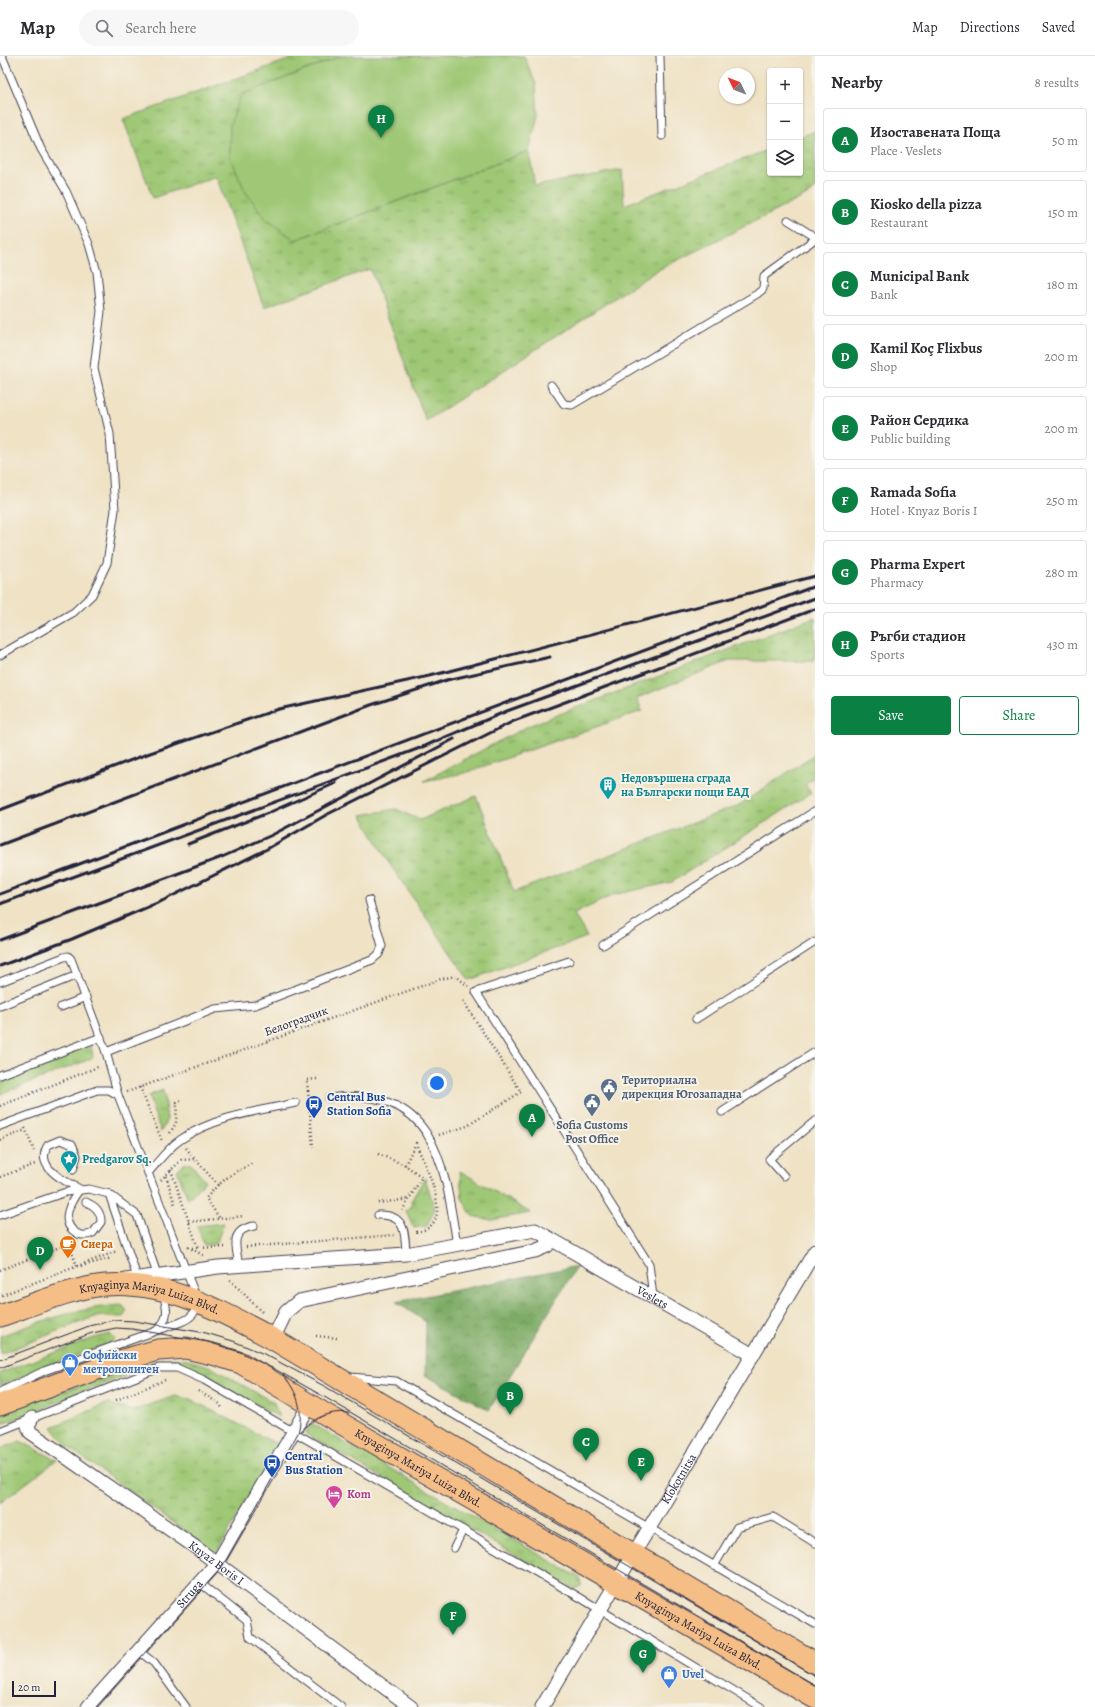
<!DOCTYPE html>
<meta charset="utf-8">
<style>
body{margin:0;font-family:Alegreya,serif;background:#f7f7f7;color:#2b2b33}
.controls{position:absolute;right:12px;top:12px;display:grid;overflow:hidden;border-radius:4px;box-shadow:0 1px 3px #0004}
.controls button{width:36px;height:36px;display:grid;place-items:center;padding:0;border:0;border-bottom:1px solid #e1e1e2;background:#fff;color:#2b2b33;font:20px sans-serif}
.compass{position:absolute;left:719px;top:12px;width:36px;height:36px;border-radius:50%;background:#fff;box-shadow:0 1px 3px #0004;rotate:313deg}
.scale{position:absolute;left:12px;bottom:10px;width:44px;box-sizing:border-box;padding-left:4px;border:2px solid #22223b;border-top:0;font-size:11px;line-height:14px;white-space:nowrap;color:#22223b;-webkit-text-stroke:3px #f7f3e8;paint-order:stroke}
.you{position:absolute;left:437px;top:1027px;width:14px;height:14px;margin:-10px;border:3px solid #fff;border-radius:50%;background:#1a73e8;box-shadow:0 0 0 6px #1a73e833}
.badge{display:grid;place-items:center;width:26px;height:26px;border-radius:50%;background:#0b8043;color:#fff;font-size:13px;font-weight:700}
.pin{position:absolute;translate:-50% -33px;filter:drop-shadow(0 1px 2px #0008)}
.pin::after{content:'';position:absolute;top:21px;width:14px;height:12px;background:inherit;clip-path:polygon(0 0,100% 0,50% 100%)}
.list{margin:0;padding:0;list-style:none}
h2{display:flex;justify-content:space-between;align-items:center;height:52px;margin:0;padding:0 16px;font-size:17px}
h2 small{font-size:13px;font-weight:400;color:#7c7c81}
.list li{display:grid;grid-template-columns:26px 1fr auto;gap:12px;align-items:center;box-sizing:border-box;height:64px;margin:0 8px 8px;padding:0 8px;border:1px solid #e1e1e2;border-radius:4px}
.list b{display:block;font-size:15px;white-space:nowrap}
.list p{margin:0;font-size:13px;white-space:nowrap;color:#7c7c81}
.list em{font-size:13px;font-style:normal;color:#7c7c81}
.actions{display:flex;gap:8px;padding:12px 16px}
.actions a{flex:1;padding:9px 0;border:1px solid #0b8043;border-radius:4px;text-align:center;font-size:14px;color:#0b8043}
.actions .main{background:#0b8043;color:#fff}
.icon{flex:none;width:22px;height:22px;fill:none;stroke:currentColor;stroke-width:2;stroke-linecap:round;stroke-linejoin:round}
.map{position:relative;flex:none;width:815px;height:1651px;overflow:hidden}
header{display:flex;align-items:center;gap:24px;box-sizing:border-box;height:56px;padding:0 20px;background:#fff;border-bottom:1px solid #e1e1e2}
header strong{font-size:19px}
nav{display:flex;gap:22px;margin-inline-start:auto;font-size:14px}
.search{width:280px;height:36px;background:#f7f7f7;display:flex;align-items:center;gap:10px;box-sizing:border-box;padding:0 14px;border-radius:22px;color:#7c7c81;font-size:15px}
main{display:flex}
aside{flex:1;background:#fff}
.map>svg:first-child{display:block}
</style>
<header>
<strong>Map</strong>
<div class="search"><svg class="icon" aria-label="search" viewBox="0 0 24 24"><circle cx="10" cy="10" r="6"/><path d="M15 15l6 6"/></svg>Search here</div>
<nav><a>Map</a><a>Directions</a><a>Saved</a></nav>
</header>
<main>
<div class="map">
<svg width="815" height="1651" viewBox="0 0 815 1651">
<defs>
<pattern id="grass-tufts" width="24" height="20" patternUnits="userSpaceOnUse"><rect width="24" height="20" fill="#9ec874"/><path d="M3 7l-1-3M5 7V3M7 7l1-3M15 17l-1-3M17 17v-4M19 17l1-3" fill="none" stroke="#80a260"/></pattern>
<pattern id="forest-crowns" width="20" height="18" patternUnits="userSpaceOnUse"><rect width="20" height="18" fill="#7eac66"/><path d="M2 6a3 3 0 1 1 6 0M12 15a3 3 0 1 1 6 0" fill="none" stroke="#678c55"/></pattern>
</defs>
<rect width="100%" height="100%" fill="#f7f3e8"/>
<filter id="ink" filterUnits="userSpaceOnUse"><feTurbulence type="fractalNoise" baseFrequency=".025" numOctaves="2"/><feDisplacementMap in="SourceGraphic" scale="8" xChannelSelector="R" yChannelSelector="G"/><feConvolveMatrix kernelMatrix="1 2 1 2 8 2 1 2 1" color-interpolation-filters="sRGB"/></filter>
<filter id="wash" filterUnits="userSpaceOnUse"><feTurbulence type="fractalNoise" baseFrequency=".012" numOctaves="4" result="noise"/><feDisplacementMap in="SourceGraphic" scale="16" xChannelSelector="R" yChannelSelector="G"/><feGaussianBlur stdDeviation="0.9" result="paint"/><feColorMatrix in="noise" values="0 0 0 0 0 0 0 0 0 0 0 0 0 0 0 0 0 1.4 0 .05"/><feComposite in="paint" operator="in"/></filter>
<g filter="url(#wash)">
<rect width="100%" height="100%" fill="#efe2c5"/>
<!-- grass -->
<g fill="url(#grass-tufts)" stroke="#607558">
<path d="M 299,0 L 342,0 L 241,39 L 295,184 L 529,95 L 535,130 L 622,114 L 624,149 L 770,93 L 770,117 L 800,117 L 800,81 L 815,75 L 815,133 L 809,138 L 656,215 L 426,365 L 370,213 L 264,251 L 216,120 L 153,142 L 123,63 Z"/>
<path d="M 815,561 L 815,605 L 729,605 L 637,642 L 642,655 L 464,717 L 424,725 L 528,670 Z"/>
<path d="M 815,698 L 815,721 L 805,728 L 811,737 L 672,826 L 613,839 L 574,858 L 587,881 L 469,924 L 389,807 L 361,759 L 396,753 L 420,764 L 476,740 L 514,836 L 739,749 Z"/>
<path d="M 91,989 L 93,1001 L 88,1004 L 0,1038 L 0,1024 Z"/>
<path d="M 163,1034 L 167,1063 L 161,1076 L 148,1040 Z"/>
<path d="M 185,1107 L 191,1108 L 205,1125 L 188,1143 L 177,1114 Z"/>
<path d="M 460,1115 L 531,1157 L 491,1164 L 472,1160 L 462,1142 Z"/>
<path d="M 425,1122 L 435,1153 L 427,1170 L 414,1172 L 406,1155 L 413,1149 L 411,1145 Z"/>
<path d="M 224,1167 L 216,1188 L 204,1189 L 197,1170 Z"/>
<path d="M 122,1249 L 127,1255 L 123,1261 L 103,1260 L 91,1262 L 0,1298 L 0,1280 C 38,1266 81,1251 122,1249 Z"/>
<path d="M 110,1278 L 115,1283 L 112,1286 L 0,1330 L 0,1317 L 94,1282 Z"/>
<path d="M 162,1303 L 184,1303 L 209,1310 L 274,1347 L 279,1361 L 182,1309 L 155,1308 L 0,1369 L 0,1357 L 11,1352 Z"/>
<path d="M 175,1340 L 190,1343 L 279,1389 L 216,1498 L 67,1390 L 52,1371 L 108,1347 L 132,1355 Z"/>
<path d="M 313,1368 L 580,1522 L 581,1530 L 574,1533 L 304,1377 Z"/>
<path d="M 20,1385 L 57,1404 L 0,1447 L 0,1393 Z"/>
</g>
<!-- forest -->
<path fill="url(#forest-crowns)" stroke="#506750" d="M 577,1210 L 489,1354 L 425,1319 L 426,1266 L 396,1246 Z"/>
<!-- pitch -->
<path fill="#9ec874" stroke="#607558" d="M 342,0 L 524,0 L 536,28 L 538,59 L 529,95 L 295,184 L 266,163 L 245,135 L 230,100 L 230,69 L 241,39 Z"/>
</g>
<g filter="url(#ink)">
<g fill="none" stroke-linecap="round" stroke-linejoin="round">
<defs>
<g id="service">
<path d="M 660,0 L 662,80"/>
<path d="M 788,164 L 815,181"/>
<path d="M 551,329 L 564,348 L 572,349 L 757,238 L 763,233 L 764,220 L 815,183"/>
<path d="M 0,599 L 74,556 L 92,539 L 107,507 L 115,454 L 110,378 L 94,312 L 101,255 L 97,216 L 89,188 L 66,135 L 41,93 L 2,0"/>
<path d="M 603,889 L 815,755"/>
<path d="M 569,905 L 476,936 L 649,1208 L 653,1241"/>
<path d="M 0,926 L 64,901 L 68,900 L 71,903 L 106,996 L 118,1039 L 198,1246 C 196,1257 191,1262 181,1266 L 44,1315 L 0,1336"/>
<path d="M 0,950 L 77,919"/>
<path d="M 61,951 L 86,941"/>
<path d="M 696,963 L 815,886"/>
<path d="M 106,996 L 215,953 L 255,949 L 372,904 L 379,898 L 382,890 L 369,844"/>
<path d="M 0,1019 L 101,981"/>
<path d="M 329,1042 C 435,1029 444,1106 457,1189"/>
<path d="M 722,1056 L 815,996"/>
<path d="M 0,1070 L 97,1034 L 109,1034 L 118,1039"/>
<path d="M 73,1114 L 77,1100 L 72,1088 L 60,1084 L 48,1089 C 34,1111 64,1125 80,1133 C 71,1145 59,1165 75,1176 C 80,1180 87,1180 93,1177 L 101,1166 C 101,1155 95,1150 86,1146"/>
<path d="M 148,1117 C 158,1106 168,1092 180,1084 C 213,1061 257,1055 296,1047"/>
<path d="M 784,1120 L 769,1103 L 815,1065"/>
<path d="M 109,1138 L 137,1221"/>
<path d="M 0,1159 L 66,1136 L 89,1133 L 109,1138 L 137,1159 L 158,1221"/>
<path d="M 378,1159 C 406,1158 405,1177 406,1198"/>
<path d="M 239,1209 C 236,1191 229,1174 254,1170"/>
<path d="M 157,1274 C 169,1263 168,1253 163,1238"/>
<path d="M 351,1321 L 396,1325 L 815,1568"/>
<path d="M 0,1375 L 159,1312 L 177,1312 L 204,1324 L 579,1541 L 761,1651"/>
<path d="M 454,1492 L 463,1474"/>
<path d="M 714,1510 L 737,1471 L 773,1461 L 815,1487"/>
<path d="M 200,1527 L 247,1564 L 250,1581 L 341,1651"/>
<path d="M 139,1595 L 154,1607 L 186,1651"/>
</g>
<g id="minor">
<path id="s1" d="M 126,1224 L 218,1211 L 406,1198 L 535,1174 L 753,1299"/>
<path d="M 273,1283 L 286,1256 L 299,1245 L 535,1195 L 547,1190 L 552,1184"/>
<path id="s2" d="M 32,1362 L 28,1370 L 30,1376 L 195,1491 L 411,1651"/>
<path id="s3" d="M 88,1651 L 217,1507 L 309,1349"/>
<path id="s4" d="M 542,1651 L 815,1195"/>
</g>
<g id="primary">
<path id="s5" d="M 0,1260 C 32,1249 72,1232 105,1229 C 166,1224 222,1255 273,1283 L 815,1607"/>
<path id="s6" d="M 0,1349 L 119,1305 L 158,1294 L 186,1292 L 216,1299 L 241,1307 L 325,1358 L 815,1642"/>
</g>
</defs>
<!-- service casing -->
<use href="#service" stroke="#413f50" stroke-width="9"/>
<!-- minor casing -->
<use href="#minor" stroke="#413f50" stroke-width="15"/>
<!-- primary casing -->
<use href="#primary" stroke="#413f50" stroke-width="23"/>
<!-- path -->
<g stroke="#413f50" stroke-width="2.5" stroke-dasharray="1 3" stroke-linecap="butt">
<path d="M 140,1031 L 162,1085"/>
<path d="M 308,1035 L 307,1024 L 317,1023"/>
<path d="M 127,1036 L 441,923 L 456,920 L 468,930"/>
<path d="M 0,1050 L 100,1010"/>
<path d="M 25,1072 L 34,1095"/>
<path d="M 170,1077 L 176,1067 L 177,1046 L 183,1044"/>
<path d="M 439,1079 L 467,1070 L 521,1036 L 462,943"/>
<path d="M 0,1084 L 26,1074"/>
<path d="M 186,1092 L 194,1102"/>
<path d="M 378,1098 L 405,1109 L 422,1121 L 402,1155"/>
<path d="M 405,1109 L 416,1087 C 424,1110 460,1171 415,1176"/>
<path d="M 171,1114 L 198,1192"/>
<path d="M 166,1120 L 175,1149"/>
<path d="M 0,1121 L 35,1108"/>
<path d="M 161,1124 L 181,1104 L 195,1103 L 218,1129 L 232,1118 L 253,1107"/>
<path d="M 218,1129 L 206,1142 L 220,1163"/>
<path d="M 378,1147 L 409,1143"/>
<path d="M 189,1166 L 244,1160"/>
<path d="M 67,1183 L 77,1210"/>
<path d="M 188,1191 L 203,1199"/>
<path d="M 246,1191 L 394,1179"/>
<path d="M 192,1192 L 227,1191"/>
<path d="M 81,1210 L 112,1202"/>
<path d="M 0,1214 L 68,1188"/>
<path d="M 230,1224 L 262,1256"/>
<path d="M 2,1239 L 117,1195"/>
<path d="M 316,1280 L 337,1282"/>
<path d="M 198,1335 L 220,1348 L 222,1352"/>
<path d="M 116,1344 L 165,1324"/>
</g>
<!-- service -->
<use href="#service" stroke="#fff" stroke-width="7"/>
<!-- minor -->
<use href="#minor" stroke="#fff" stroke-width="13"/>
<!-- primary -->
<use href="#primary" stroke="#f6be87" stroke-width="21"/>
<!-- tram -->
<g stroke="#22223b" stroke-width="1">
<path d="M 0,1304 L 89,1270 L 113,1264 L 134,1265 L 206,1277 L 233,1285 L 264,1298 L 326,1331 L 815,1620"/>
<path d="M 0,1312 L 92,1277 L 116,1272 L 132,1273 L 208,1286 L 240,1296 L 278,1315 L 321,1339 L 815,1629"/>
<path d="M 283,1319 C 298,1336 304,1355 298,1377"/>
<path d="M 96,1651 L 222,1511 L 298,1377 C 313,1363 328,1354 349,1357"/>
</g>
<!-- rail -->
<g stroke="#22223b" stroke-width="3">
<path d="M 0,754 L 150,697 L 279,653 L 430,620 L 815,520"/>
<path d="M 188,788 L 268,757 L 336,727"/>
<path d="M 0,789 L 371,649 L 447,624 L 550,601"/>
<path d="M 0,838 L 815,530"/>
<path d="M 0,848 L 420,692 L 507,655 L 815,542"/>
<path d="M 0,884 L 222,801 L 272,779 L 454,683"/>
<path d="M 0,910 L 72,883 L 162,845 L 267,793 L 326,759 L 514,665 L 815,553"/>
</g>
<!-- path-bridge -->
<path stroke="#413f50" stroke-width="2.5" stroke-dasharray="1 3" stroke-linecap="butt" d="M 308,1035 L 313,1091"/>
</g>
</g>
<!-- icons -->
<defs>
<symbol id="building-pin" viewBox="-11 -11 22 30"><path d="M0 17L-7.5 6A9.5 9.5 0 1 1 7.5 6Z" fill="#0f9aa8" stroke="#f7f3e8"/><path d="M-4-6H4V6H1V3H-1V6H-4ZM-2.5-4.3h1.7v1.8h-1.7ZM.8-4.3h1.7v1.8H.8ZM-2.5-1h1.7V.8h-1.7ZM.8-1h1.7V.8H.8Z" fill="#fff"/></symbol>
<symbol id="civic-pin" viewBox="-11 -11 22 30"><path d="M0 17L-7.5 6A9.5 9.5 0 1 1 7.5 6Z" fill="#5c6f8a" stroke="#f7f3e8"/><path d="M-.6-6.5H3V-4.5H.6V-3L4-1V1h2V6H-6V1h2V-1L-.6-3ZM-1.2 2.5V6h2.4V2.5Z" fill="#fff"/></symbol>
<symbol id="bus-pin" viewBox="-11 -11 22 30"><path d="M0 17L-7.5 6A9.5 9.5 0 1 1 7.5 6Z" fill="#1a4fb4" stroke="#f7f3e8"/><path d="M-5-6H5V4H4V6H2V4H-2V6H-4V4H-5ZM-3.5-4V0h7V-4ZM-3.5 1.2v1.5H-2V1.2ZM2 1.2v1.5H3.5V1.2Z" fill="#fff"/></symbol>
<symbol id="sight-pin" viewBox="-11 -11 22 30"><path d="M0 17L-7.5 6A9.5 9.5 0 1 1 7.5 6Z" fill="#0f9aa8" stroke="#f7f3e8"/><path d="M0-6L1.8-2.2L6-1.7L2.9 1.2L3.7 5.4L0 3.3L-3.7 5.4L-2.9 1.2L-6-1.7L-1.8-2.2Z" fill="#fff"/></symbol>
<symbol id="cafe-pin" viewBox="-11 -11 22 30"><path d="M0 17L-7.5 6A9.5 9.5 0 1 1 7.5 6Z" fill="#e8710a" stroke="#f7f3e8"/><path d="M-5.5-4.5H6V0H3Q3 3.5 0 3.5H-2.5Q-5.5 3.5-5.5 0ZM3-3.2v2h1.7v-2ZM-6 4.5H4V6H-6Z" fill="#fff"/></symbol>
<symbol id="shop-pin" viewBox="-11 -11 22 30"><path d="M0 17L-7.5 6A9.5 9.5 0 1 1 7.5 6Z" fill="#3f7fe0" stroke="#f7f3e8"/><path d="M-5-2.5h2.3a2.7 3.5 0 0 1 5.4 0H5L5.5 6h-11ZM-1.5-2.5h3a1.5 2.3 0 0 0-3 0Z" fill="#fff"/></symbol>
<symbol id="hotel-pin" viewBox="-11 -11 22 30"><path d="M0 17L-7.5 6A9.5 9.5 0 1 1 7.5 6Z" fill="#d1479c" stroke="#f7f3e8"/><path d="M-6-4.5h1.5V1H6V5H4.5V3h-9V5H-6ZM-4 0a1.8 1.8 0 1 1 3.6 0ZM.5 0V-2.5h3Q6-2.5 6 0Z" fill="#fff"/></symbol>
</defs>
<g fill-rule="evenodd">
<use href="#building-pin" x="598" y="719" width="20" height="27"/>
<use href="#civic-pin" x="599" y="1021" width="20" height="27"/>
<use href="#civic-pin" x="582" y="1036" width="20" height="27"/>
<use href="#bus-pin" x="304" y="1038" width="20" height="27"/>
<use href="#sight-pin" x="59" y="1093" width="20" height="27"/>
<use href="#cafe-pin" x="58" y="1178" width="20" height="27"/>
<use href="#shop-pin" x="60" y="1296" width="20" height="27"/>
<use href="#bus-pin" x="262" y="1397" width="20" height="27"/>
<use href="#hotel-pin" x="324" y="1428" width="20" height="27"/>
<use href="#shop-pin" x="659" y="1608" width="20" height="27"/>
</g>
<g text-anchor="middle" stroke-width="4" stroke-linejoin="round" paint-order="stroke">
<!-- culture labels -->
<g font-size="12" font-weight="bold" fill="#0d838f" stroke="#f7f3e8" text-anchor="start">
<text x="621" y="726">Недовършена сграда<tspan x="621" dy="14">на Български пощи ЕАД</tspan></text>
<text x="82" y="1107">Predgarov Sq.</text>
</g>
<!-- street labels -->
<g font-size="12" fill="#22223b" stroke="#f7f3e8">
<text transform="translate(296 965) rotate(-20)" y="4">Белоградчик</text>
<text dy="4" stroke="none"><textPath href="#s1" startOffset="548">Veslets</textPath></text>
<text dy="4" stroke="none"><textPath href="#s5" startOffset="156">Knyaginya Mariya Luiza Blvd.</textPath></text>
<text dy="4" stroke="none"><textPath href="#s6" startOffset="459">Knyaginya Mariya Luiza Blvd.</textPath></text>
<text dy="4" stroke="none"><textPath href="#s4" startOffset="266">Klokotnitsa</textPath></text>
<text dy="4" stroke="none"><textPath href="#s2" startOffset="243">Knyaz Boris I</textPath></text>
<text dy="4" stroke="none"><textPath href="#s3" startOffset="152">Struga</textPath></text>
<text dy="4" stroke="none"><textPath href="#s6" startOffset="783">Knyaginya Mariya Luiza Blvd.</textPath></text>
</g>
<!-- service labels -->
<g font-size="12" font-weight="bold" fill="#4e5e75" stroke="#f7f3e8" text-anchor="start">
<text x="622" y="1028">Териториална<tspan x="622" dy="14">дирекция Югозападна</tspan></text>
<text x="592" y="1073" text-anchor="middle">Sofia Customs<tspan x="592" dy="14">Post Office</tspan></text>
</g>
<!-- transit labels -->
<g font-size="12" font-weight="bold" fill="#164399" stroke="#f7f3e8" text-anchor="start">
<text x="327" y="1045">Central Bus<tspan x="327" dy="14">Station Sofia</tspan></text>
<text x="285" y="1404">Central<tspan x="285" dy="14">Bus Station</tspan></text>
</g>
<!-- food labels -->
<g font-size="12" font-weight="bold" fill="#c56008" stroke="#f7f3e8" text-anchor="start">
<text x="81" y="1192">Сиера</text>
</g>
<!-- shop labels -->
<g font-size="12" font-weight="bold" fill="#366cbe" stroke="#f7f3e8" text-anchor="start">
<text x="83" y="1303">Софийски<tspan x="83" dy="14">метрополитен</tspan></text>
<text x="682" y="1622">Uvel</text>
</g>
<!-- hotel labels -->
<g font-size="12" font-weight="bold" fill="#b23c85" stroke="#f7f3e8" text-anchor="start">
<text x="347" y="1442">Kom</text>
</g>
</g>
</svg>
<div class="controls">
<button>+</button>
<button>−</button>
<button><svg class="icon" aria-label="layers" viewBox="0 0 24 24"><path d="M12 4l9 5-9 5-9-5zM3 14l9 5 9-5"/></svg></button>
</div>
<svg class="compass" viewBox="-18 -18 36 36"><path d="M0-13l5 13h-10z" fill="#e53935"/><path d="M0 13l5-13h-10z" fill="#7c7c81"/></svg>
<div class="scale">20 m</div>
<div class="you"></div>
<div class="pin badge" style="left:532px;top:1081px">A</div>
<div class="pin badge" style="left:510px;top:1359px">B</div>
<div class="pin badge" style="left:586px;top:1405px">C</div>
<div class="pin badge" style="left:40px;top:1214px">D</div>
<div class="pin badge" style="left:641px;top:1425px">E</div>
<div class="pin badge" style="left:453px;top:1579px">F</div>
<div class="pin badge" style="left:643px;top:1617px">G</div>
<div class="pin badge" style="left:381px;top:82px">H</div>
</div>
<aside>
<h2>Nearby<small>8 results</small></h2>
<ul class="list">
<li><span class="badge">A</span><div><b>Изоставената Поща</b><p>Place · Veslets</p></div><em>50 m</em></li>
<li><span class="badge">B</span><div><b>Kiosko della pizza</b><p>Restaurant</p></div><em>150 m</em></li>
<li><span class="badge">C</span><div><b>Municipal Bank</b><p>Bank</p></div><em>180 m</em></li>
<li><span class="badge">D</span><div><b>Kamil Koç Flixbus</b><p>Shop</p></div><em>200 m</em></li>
<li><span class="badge">E</span><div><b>Район Сердика</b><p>Public building</p></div><em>200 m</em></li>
<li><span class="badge">F</span><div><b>Ramada Sofia</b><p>Hotel · Knyaz Boris I</p></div><em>250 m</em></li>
<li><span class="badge">G</span><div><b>Pharma Expert</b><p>Pharmacy</p></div><em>280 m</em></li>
<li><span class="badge">H</span><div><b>Ръгби стадион</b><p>Sports</p></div><em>430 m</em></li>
</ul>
<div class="actions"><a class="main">Save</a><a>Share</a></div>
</aside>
</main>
